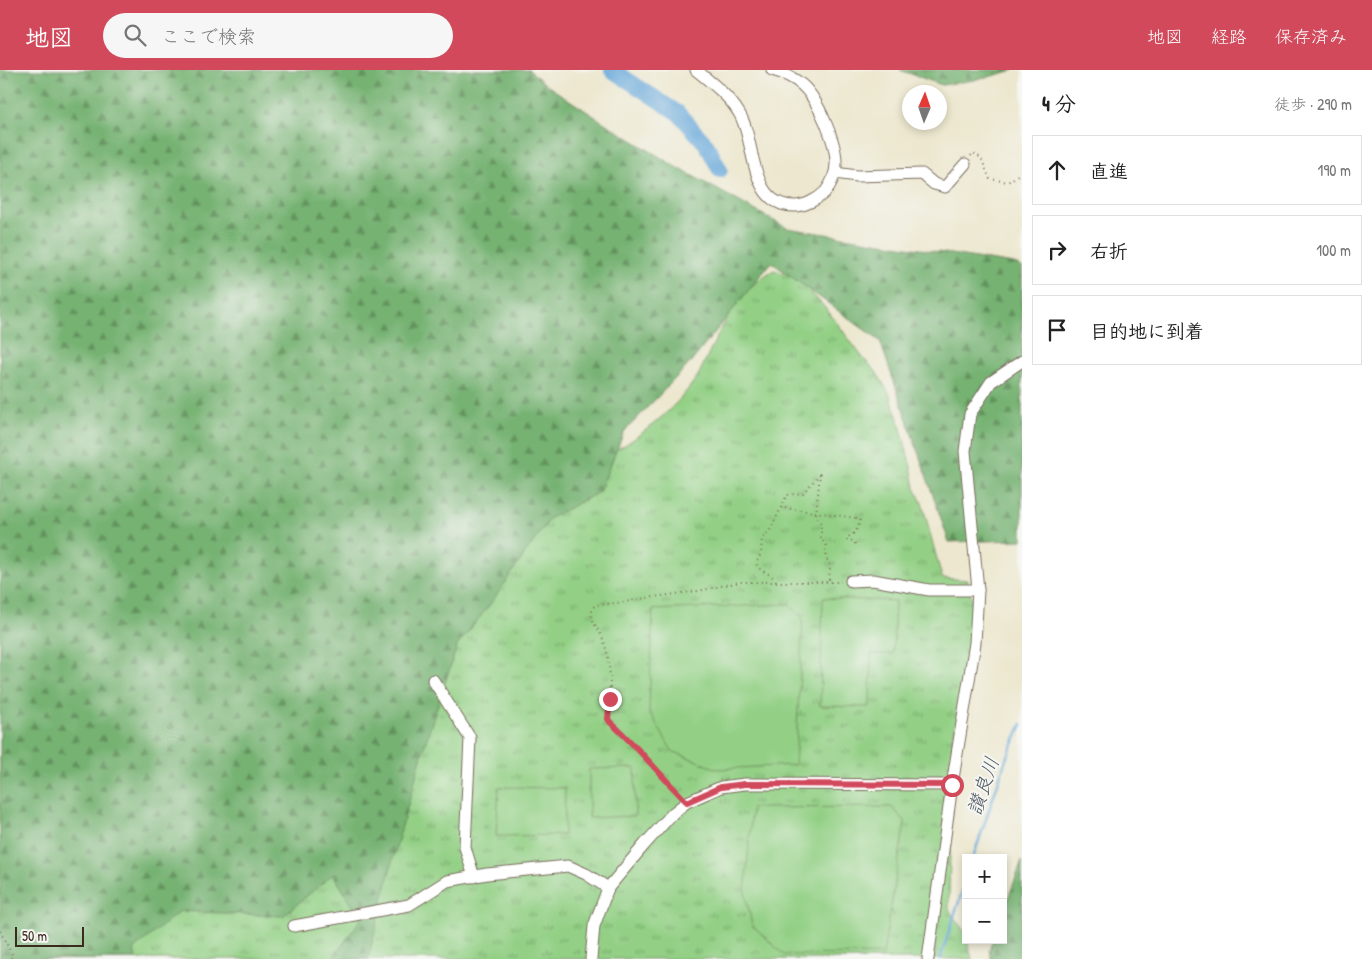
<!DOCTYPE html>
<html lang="ja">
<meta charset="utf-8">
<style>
body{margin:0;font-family:"Patrick Hand","Klee One",sans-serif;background:#f6f6f6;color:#222}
.controls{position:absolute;right:15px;bottom:15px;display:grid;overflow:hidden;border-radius:0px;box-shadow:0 2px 8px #0003}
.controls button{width:45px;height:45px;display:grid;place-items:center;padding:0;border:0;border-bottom:1px solid #e0e0e0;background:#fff;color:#222;font:25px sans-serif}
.compass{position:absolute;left:902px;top:15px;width:45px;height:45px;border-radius:50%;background:#fff;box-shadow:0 2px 8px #0003;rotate:2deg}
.scale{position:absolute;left:15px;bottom:12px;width:69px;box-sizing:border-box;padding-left:5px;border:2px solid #3b2a1e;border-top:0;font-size:14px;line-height:18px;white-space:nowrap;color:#3b2a1e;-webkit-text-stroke:4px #f6f6f2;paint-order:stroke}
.stop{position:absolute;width:15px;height:15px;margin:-11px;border:4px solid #d1495b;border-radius:50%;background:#fff}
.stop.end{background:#d1495b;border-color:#fff;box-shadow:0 1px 5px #0008}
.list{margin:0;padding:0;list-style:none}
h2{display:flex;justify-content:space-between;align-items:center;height:65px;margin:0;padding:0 20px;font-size:21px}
h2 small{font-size:16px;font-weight:400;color:#767676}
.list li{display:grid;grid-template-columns:32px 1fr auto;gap:15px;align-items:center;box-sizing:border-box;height:70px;margin:0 10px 10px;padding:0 10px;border:1px solid #e0e0e0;border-radius:0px}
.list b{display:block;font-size:19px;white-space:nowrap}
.list em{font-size:16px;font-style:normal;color:#767676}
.icon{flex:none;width:28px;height:28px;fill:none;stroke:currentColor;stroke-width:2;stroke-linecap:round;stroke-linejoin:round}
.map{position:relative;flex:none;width:1022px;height:889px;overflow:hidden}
header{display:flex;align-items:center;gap:30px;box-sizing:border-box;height:70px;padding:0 25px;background:#d1495b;color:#fff}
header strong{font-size:24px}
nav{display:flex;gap:28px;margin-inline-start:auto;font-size:18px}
.search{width:350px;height:45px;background:#f6f6f6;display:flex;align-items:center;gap:12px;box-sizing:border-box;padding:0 18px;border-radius:28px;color:#767676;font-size:19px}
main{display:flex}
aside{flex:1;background:#fff}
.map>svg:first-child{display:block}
</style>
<header>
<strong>地図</strong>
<div class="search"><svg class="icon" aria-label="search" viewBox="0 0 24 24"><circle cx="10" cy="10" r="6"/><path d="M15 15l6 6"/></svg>ここで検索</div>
<nav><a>地図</a><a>経路</a><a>保存済み</a></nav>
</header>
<main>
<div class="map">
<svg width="1022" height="889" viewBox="0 0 1022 889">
<defs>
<pattern id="grass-tufts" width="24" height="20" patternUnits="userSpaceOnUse" patternTransform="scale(1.25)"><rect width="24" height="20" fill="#93d085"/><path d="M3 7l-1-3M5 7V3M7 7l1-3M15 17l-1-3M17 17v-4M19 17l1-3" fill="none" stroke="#79a96c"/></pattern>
<pattern id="forest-firs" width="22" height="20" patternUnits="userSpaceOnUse" patternTransform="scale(1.25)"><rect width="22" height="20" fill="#76b272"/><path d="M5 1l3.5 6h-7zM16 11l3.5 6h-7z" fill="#62915d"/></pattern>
</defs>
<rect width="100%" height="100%" fill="#f6f6f2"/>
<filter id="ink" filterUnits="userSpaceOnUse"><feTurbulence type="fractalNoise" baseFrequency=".02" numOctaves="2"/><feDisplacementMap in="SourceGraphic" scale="10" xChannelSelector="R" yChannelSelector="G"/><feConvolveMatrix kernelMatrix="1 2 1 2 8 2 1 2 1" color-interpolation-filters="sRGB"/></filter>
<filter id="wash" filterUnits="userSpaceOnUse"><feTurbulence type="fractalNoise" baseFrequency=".0096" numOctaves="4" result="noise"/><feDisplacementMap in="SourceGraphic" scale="20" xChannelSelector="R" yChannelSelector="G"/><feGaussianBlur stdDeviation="1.12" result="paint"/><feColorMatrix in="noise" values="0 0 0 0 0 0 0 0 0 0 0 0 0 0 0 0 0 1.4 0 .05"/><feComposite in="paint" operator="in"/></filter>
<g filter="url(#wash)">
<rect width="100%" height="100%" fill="#ece7ce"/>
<!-- grass -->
<path fill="url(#grass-tufts)" stroke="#677d52" d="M 774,200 L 792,206 L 806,217 L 828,241 L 863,288 L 875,300 L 889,323 L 899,351 L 912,401 L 915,418 L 922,433 L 942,508 L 967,510 L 972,530 L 972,560 L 960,640 L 953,666 L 949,824 L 949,840 L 966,864 L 966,870 L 967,870 L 972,889 L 1,889 L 0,686 L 625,375 C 654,355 674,339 695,310 C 701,302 704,292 709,283 C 725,250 741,218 774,200 Z"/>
<!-- forest -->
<g fill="url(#forest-firs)" stroke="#586e48">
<path d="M 0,0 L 529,0 L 545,14 L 603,52 L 673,95 L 787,158 L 1014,194 L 1022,197 L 1022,470 L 949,472 L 880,271 L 771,192 L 692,291 L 624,362 L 599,422 L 550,448 L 491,533 L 457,576 L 425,674 L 393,788 L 368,889 L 332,889 L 361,849 L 333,804 L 283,846 L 180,841 L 134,879 L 136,889 L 0,889 Z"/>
<path d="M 900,0 L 1014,0 L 981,9 L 942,15 Z"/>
<path d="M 1022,791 L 1022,889 L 991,889 L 989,880 L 993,870 L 1003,870 L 1003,842 Z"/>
</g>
<!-- garden -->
<g fill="#93d085" stroke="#677d52">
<path d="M 823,528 L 895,531 L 893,584 L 871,584 L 870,637 L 820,636 Z"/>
<path d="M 789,534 L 803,549 L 795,695 L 717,699 L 672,681 L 649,641 L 653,540 Z"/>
<path d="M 635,698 L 635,746 L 589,748 L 589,699 Z"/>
<path d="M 499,717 L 565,718 L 564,765 L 496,766 Z"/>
<path d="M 892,737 L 905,752 L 883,884 L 784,885 L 752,855 L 745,822 L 752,738 Z"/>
</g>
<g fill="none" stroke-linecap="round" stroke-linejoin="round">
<!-- stream -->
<g stroke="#66a7d9" stroke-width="2.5">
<path d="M 973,788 L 1005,692 L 1022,654"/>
<path d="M 940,889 L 966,810"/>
</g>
<!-- river -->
<path stroke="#66a7d9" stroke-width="16" d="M 612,0 L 678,43 L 706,74 L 720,100"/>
</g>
</g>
<g filter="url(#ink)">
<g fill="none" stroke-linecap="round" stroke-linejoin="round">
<defs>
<g id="minor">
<path d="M 696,0 C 712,13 729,26 739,43 C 757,71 747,136 795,136 C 805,136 818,129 825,122 C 831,115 836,104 836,94 C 837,74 818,29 802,15 C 794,8 783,3 772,0"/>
<path d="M 835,103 L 857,106 L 922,104 L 934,114 L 945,117 L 965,94"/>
<path d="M 851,511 L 873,510 L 929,520 L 978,520"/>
<path d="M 433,610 L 470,668 L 465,777 L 474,807"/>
<path d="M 294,856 L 409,835 L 447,811 L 487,804 L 568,796 L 586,804 L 608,818"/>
<path d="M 591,889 L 594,856 L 608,818 L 645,774 L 673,743 L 687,732 L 721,717 L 745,714 L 952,715"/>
<path d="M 928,889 L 952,715 L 975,573 L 978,520 L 965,381 L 970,344 L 991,312 L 1022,291"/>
</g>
</defs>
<!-- minor casing -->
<use href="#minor" stroke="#796c5c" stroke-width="13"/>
<!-- path -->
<g stroke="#796c5c" stroke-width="2" stroke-dasharray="1 4" stroke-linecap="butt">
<path d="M 971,86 L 973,83 L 981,88 L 990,109 L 1008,112 L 1022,102"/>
<path d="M 781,438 L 787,425 L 803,423 L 820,404 L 816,444 L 821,454 L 821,469 L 826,475 L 826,488 L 830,495 L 829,512"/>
<path d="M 855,474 L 854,471 L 847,470 L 847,467 C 855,465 859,457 860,449 L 856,448"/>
<path d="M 776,511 C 771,502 759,503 756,493 L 761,484 L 762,468 L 769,462 L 781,438 L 785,438"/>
<path d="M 680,725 L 635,675 L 609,649 C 609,623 613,598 604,572 C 600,558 585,549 595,535 L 625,532 L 646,528 L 698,521 L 740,512 L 841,512"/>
<path d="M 0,861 L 13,886 L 10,889"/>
</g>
<!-- minor -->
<use href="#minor" stroke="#fff" stroke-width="11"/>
<!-- path-bridge -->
<path stroke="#796c5c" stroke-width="2" stroke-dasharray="1 4" stroke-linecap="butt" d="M 785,438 L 856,448"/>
</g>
</g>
<g fill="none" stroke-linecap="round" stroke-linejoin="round" filter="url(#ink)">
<!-- route -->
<path stroke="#d1495b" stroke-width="6" d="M 610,629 L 608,649 L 610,652 C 638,677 661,706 687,732 L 721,717 L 745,714 L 952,715"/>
</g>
<g text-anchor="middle" stroke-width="4" stroke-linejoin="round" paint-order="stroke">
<!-- water labels -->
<g font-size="20" font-style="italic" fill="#4a565f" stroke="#f6f6f2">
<text transform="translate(983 716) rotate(-71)" y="7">讃良川</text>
</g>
</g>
</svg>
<div class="controls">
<button>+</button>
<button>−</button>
</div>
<svg class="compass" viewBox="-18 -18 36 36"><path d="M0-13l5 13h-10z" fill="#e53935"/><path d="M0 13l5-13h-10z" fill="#767676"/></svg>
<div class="scale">50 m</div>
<div class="stop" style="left:952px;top:715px"></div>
<div class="stop end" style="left:610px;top:629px"></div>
</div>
<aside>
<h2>4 分<small>徒歩 · 290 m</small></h2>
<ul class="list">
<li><svg class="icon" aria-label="ahead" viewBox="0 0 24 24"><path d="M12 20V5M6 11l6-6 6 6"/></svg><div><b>直進</b></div><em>190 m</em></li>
<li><svg class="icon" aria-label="right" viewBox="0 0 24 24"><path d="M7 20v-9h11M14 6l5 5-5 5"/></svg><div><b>右折</b></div><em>100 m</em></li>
<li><svg class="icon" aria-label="arrive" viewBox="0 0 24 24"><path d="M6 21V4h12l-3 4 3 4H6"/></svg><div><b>目的地に到着</b></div></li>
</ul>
</aside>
</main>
